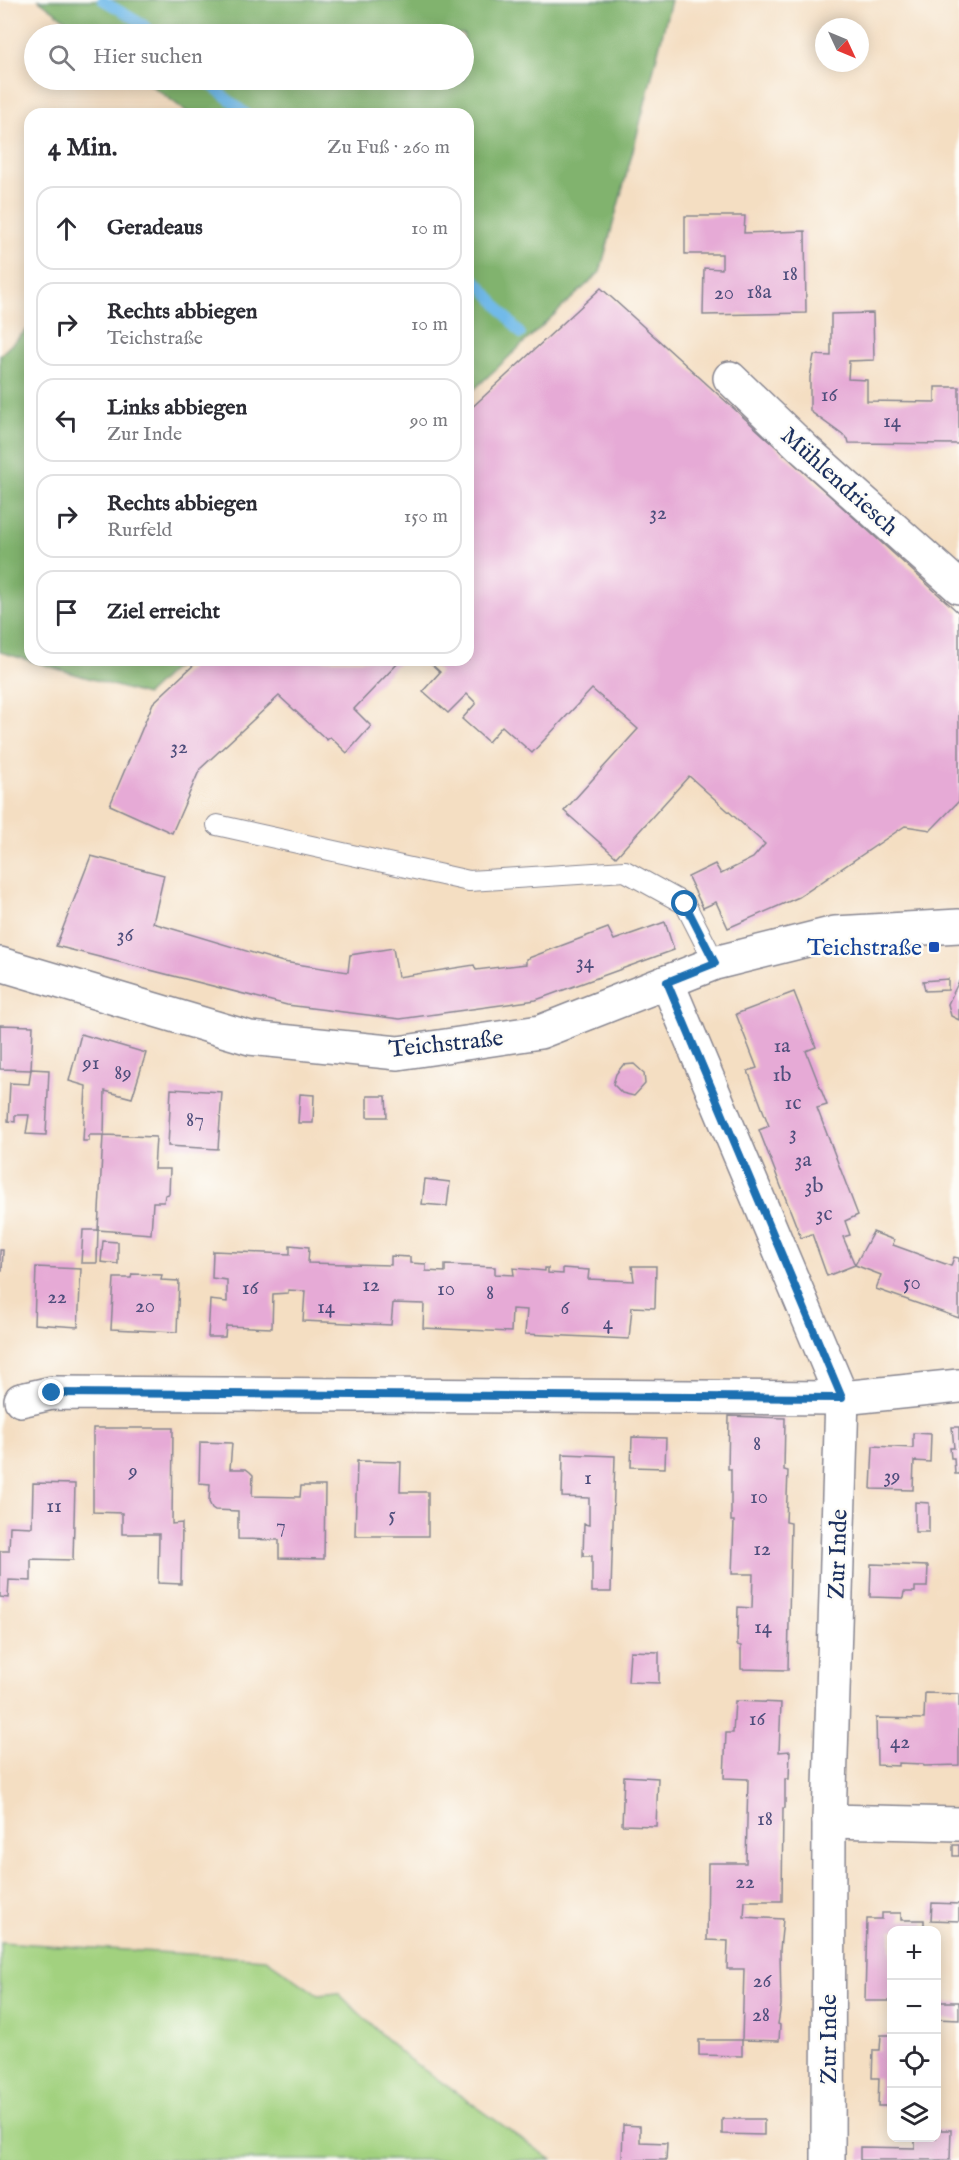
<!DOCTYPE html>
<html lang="de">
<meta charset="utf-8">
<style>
body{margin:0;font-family:"IM FELL English",serif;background:#f2f2f3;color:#2b2b33}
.controls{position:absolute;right:18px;bottom:18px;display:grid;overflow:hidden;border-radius:12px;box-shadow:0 3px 15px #0003}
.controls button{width:54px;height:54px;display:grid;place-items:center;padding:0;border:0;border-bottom:2px solid #e1e1e2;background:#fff;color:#2b2b33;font:30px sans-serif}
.compass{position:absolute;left:815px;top:18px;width:54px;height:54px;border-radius:50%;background:#fff;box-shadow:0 3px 15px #0003;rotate:134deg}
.stop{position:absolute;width:18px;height:18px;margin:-14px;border:4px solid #1f6fb2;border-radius:50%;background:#fff}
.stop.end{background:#1f6fb2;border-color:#fff;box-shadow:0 2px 6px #0008}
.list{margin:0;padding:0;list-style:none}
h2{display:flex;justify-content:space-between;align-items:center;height:78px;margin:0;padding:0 24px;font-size:26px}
h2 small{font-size:20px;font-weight:400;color:#7c7c81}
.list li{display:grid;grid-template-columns:39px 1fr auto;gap:18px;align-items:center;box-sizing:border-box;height:84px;margin:0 12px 12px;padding:0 12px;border:2px solid #e1e1e2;border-radius:18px}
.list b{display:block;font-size:22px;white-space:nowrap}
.list p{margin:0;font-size:20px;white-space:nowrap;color:#7c7c81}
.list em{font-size:20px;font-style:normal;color:#7c7c81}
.icon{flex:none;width:33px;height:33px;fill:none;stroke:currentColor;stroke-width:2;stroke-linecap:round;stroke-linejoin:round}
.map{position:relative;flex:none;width:959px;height:2160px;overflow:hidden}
.search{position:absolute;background:#fff;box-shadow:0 3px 15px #0003;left:24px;top:24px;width:450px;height:66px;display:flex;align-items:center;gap:15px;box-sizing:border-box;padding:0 21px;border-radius:33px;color:#7c7c81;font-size:22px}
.panel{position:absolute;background:#fff;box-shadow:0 3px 15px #0003;left:24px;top:108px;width:450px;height:558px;border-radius:18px}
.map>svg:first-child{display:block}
</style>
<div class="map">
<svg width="959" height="2160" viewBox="0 0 959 2160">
<rect width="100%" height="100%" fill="#fdfcf7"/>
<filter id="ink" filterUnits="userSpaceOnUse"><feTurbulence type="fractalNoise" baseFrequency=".0167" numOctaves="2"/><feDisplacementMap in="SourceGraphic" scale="12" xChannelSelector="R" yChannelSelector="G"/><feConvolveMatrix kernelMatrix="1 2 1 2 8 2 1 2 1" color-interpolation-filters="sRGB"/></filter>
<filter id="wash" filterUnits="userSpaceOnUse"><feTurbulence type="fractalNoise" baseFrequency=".008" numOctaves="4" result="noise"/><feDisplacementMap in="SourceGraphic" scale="24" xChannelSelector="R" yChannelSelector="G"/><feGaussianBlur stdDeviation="1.35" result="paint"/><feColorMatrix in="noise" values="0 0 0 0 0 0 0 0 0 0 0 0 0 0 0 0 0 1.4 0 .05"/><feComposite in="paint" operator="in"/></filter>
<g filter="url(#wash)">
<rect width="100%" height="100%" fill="#f4dec2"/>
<!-- green -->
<path fill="#a2d17f" stroke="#5e806e" stroke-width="1.5" d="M 0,1942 L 266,1959 L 318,1995 L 338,1993 L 403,2055 L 552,2160 L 0,2160 Z"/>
<!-- forest -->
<g fill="#81b36e" stroke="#4e7166" stroke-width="1.5">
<path d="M 39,0 L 671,0 L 636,139 L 600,272 L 468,395 L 468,114 L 190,114 L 144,80 L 464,80 L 464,34 L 85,34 Z"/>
<path d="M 30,327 L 30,660 L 183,660 L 146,695 L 0,652 L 0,355 Z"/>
</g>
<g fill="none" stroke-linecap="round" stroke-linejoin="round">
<!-- stream -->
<g stroke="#71bae9" stroke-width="10">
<path d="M 102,0 L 143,24 L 154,34"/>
<path d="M 204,80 L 247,114"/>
<path d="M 468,274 L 478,282 L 521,334"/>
</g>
</g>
<g id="blocks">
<!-- building -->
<g fill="#e6aad6">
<path d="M 685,216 L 745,216 L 744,233 L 805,231 L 806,313 L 703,315 L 704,268 L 722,269 L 722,254 L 685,254 Z"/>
<path d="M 601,288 L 959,613 L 959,801 L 931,830 L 905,826 L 799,897 L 728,928 L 716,902 L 703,908 L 688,877 L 715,864 L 721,874 L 753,858 L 765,844 L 689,776 L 616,857 L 564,811 L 638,729 L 592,689 L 532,753 L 502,726 L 488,742 L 462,719 L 476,703 L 467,694 L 448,713 L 423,691 L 440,672 L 427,660 L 468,660 L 468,411 Z"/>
<path d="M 873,313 L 874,360 L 849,361 L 848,379 L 867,380 L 867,401 L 935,402 L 935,387 L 959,387 L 959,444 L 849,443 L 848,439 L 810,411 L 810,377 L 814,355 L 831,356 L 831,314 Z"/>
<path d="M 199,660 L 401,660 L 354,709 L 371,726 L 347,753 L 330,737 L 327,740 L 279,696 L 200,769 L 172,833 L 110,805 L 153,703 Z"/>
<path d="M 91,856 L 164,875 L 153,923 L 283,962 L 348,972 L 350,955 L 393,948 L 398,977 L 474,965 L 476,970 L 526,964 L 526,959 L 608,928 L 614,940 L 665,922 L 674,950 L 536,1000 L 400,1019 L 287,1005 L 56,946 Z"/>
<path d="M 948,979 L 948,990 L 925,991 L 923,981 Z"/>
<path d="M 959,981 L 959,1020 L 951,1016 L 948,1004 Z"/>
<path d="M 794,992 L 816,1047 L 806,1051 L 827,1105 L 817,1108 L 858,1215 L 845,1221 L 850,1235 L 843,1237 L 855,1265 L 827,1276 L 812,1234 L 801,1238 L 759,1130 L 769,1126 L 748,1071 L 757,1068 L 736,1014 Z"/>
<path d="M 0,1025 L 33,1026 L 31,1070 L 0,1069 Z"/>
<path d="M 81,1034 L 146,1053 L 132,1098 L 105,1091 L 104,1135 L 156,1137 L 154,1169 L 170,1169 L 169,1194 L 165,1195 L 164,1202 L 153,1202 L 151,1234 L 98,1230 L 103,1135 L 89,1135 L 89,1141 L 83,1141 L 86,1086 L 69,1081 Z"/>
<path d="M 634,1064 L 644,1073 L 645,1084 L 634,1096 L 622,1093 L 613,1084 L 616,1074 L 623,1065 Z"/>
<path d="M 31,1069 L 49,1070 L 46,1135 L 26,1134 L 29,1115 L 15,1115 L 15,1122 L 8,1121 L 10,1083 L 29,1084 Z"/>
<path d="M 171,1089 L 222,1092 L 218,1149 L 168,1146 Z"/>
<path d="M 300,1094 L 314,1095 L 313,1123 L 298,1123 Z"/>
<path d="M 367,1096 L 386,1096 L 387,1117 L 367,1117 Z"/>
<path d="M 425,1179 L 450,1182 L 447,1206 L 422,1204 Z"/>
<path d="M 83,1230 L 98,1230 L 97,1263 L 81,1263 Z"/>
<path d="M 873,1232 L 894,1240 L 893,1245 L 951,1266 L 954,1257 L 959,1258 L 959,1318 L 876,1289 L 881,1275 L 855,1265 Z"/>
<path d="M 103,1241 L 118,1242 L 118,1264 L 101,1262 Z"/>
<path d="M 290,1245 L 309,1247 L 308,1263 L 391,1265 L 391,1256 L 410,1257 L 410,1263 L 426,1264 L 426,1271 L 445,1272 L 445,1265 L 495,1267 L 495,1274 L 514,1275 L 513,1268 L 545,1271 L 545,1268 L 548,1268 L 548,1273 L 563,1274 L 563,1268 L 589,1270 L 588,1279 L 634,1281 L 632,1266 L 656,1266 L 655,1308 L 632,1307 L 629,1339 L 525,1334 L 527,1310 L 512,1309 L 511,1332 L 423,1328 L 424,1304 L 393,1303 L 391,1325 L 303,1321 L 305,1291 L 288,1290 L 288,1293 L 273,1294 L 272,1328 L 226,1326 L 225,1337 L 208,1337 L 210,1300 L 227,1302 L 227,1280 L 212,1278 L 213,1251 L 290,1254 Z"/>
<path d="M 0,1250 L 3,1250 L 2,1271 L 0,1271 Z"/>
<path d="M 36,1267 L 81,1269 L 78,1327 L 34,1324 Z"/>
<path d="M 132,1274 L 162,1275 L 161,1280 L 179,1281 L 177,1332 L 111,1329 L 114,1278 L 131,1278 Z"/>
<path d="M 729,1416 L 785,1418 L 784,1470 L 788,1471 L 786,1522 L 791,1523 L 788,1670 L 741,1669 L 741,1646 L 737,1645 L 738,1607 L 752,1608 L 753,1574 L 732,1574 L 734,1521 L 731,1521 L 731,1469 L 728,1469 Z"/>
<path d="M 952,1427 L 959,1427 L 959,1474 L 955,1474 L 954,1458 L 951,1458 L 950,1448 L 954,1448 Z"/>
<path d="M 93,1428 L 173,1428 L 172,1524 L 182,1523 L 181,1584 L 158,1583 L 159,1534 L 122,1534 L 122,1513 L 93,1512 Z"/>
<path d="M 913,1433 L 931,1434 L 930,1462 L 914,1461 L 913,1490 L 871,1489 L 873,1446 L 913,1448 Z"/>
<path d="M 632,1437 L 666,1438 L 665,1468 L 631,1467 Z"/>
<path d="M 200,1442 L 232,1443 L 230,1469 L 246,1469 L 250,1472 L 253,1475 L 252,1496 L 300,1497 L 301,1486 L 325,1486 L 324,1559 L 279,1558 L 279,1540 L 238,1539 L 238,1511 L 215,1510 L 212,1508 L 209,1502 L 210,1484 L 199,1483 Z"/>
<path d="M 563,1454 L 615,1456 L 611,1592 L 592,1592 L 592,1556 L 583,1556 L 584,1524 L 589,1525 L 589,1498 L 562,1497 Z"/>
<path d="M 357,1461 L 401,1462 L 400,1492 L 428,1492 L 428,1536 L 355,1536 Z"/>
<path d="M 33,1483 L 75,1484 L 73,1560 L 31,1559 L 31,1581 L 9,1580 L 8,1598 L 0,1597 L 0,1551 L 9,1551 L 10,1526 L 32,1527 Z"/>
<path d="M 915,1502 L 929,1503 L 929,1532 L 915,1532 Z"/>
<path d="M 871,1564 L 928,1566 L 927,1587 L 915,1587 L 915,1592 L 904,1592 L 903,1598 L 870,1597 Z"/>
<path d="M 630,1651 L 659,1652 L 659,1683 L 628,1682 Z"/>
<path d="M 925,1693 L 959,1694 L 959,1765 L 924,1766 L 923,1764 L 899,1763 L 899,1766 L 877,1765 L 876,1718 L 924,1719 Z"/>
<path d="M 735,1701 L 781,1703 L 779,1752 L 790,1751 L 789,1779 L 785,1779 L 785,1808 L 783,1808 L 782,1901 L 745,1901 L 744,1917 L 783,1919 L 780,1950 L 781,2005 L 778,2024 L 780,2025 L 779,2041 L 742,2040 L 744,1969 L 727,1969 L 728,1941 L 707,1940 L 708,1863 L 746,1863 L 748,1779 L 724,1778 L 726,1733 L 733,1733 Z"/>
<path d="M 624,1776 L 658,1778 L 656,1826 L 622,1825 Z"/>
<rect x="953" y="1845" width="6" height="11"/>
<path d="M 932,1903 L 959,1904 L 959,1921 L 931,1920 Z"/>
<path d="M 882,1913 L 901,1913 L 901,1920 L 924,1920 L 924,1930 L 891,1930 L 891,2001 L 865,2001 L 867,1919 L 882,1919 Z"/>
<path d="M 936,2002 L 959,2002 L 959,2020 L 936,2019 Z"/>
<path d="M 881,2035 L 891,2035 L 891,2106 L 878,2106 L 879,2078 L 872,2078 L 873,2050 L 880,2050 Z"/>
<path d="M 699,2040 L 742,2040 L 742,2056 L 699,2055 Z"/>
<path d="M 722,2119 L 764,2119 L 764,2135 L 722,2134 Z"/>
<path d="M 623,2125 L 640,2126 L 640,2142 L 667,2143 L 666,2160 L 622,2160 Z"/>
<path d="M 936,2130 L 951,2130 L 950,2160 L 860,2160 L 860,2147 L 915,2148 L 915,2138 L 936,2138 Z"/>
</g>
</g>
</g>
<g filter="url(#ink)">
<use href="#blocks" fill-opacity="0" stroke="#888690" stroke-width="1.5"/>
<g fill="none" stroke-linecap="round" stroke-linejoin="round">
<defs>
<path id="lane" d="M 217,825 L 469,881 L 625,871 L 685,904 L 715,963"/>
<g id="street">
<path d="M 730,378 L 804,449 L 959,587"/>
<path d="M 667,982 L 842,1398 L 829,1821 L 828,2160"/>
<path d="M 21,1400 L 52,1393 L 842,1398 L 959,1386"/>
<path d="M 829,1821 L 959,1824"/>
</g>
<path id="secondary" d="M 0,964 L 250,1038 L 398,1053 L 540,1032 L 715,963 L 835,933 L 959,926"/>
</defs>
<!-- lane casing -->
<use href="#lane" stroke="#888690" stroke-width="22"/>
<!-- street casing -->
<use href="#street" stroke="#888690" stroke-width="36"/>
<!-- secondary casing -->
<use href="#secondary" stroke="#888690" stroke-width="36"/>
<!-- lane -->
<use href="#lane" stroke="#fff" stroke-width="20"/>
<!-- street -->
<use href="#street" stroke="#fff" stroke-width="33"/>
<!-- secondary -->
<use href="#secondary" stroke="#fff" stroke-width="33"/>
</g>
</g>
<g fill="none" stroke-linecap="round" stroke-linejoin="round" filter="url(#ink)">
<!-- route -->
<path stroke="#1f6fb2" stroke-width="8" d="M 52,1393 L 842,1398 L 667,982 L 715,963 L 685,904"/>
</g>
<!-- markers -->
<rect fill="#1a4fb4" stroke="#fdfcf7" stroke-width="2" x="928" y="941" width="12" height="12" rx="3"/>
<g text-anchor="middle" stroke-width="5" stroke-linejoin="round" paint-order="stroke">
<!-- number labels -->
<g font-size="21" fill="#4e4e7c">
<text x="790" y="280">18</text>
<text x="759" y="298">18a</text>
<text x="724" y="299">20</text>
<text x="829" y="401">16</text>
<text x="892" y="427">14</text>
<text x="658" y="519">32</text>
<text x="179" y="753">32</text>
<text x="125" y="941">36</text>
<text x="585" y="968">34</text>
<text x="782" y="1052">1a</text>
<text x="91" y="1069">91</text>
<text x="123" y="1079">89</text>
<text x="782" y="1081">1b</text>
<text x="793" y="1109">1c</text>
<text x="195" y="1126">87</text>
<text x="793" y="1139">3</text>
<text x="803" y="1166">3a</text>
<text x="814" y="1192">3b</text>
<text x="824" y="1220">3c</text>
<text x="912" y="1289">50</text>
<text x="371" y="1291">12</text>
<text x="250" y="1294">16</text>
<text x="446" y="1295">10</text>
<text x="490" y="1299">8</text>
<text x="57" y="1303">22</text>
<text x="145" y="1312">20</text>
<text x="326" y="1313">14</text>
<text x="565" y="1314">6</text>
<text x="608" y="1329">4</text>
<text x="757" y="1450">8</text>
<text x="133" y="1477">9</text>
<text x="892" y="1482">39</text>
<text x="588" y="1484">1</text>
<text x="759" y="1503">10</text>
<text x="54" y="1512">11</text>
<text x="392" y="1521">5</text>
<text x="281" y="1532">7</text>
<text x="762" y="1555">12</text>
<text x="763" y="1633">14</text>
<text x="757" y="1725">16</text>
<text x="900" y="1748">42</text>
<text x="765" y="1825">18</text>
<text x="745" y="1888">22</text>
<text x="762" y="1987">26</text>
<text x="761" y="2021">28</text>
</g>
<!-- street labels -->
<g font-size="24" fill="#1b2f5e" stroke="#fdfcf7">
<text transform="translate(840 481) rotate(42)" y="8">Mühlendriesch</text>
<text transform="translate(446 1043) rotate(-6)" y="8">Teichstraße</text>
<text transform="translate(837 1554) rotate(-88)" y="8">Zur Inde</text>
<text transform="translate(828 2039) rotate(-90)" y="8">Zur Inde</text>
</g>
<!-- transit labels -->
<g font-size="24" fill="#164399" stroke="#fdfcf7" text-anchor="end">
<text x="922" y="955">Teichstraße</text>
</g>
</g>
</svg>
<div class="controls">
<button>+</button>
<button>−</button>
<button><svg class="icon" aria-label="locate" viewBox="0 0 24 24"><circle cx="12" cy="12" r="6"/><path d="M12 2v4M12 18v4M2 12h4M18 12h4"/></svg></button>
<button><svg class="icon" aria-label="layers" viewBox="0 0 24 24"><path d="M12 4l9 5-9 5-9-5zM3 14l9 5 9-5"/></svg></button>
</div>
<svg class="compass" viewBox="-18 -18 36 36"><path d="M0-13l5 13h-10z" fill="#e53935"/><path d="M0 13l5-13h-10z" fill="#7c7c81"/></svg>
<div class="stop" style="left:685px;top:904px"></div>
<div class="stop end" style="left:52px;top:1393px"></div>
<div class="search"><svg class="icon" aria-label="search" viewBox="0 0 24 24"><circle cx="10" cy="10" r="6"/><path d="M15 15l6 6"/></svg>Hier suchen</div>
<section class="panel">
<h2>4 Min.<small>Zu Fuß · 260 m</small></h2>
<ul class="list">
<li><svg class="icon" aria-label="ahead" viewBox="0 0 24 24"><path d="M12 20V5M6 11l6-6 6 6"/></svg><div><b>Geradeaus</b></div><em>10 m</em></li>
<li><svg class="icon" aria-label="right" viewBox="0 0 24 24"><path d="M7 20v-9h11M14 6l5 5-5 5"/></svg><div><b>Rechts abbiegen</b><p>Teichstraße</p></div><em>10 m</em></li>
<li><svg class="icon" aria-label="left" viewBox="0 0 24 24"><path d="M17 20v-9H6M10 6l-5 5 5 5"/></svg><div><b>Links abbiegen</b><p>Zur Inde</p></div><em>90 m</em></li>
<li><svg class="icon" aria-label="right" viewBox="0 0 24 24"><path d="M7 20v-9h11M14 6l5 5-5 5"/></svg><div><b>Rechts abbiegen</b><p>Rurfeld</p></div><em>150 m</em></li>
<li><svg class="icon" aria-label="arrive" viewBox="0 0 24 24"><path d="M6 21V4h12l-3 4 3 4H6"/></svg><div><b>Ziel erreicht</b></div></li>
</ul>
</section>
</div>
